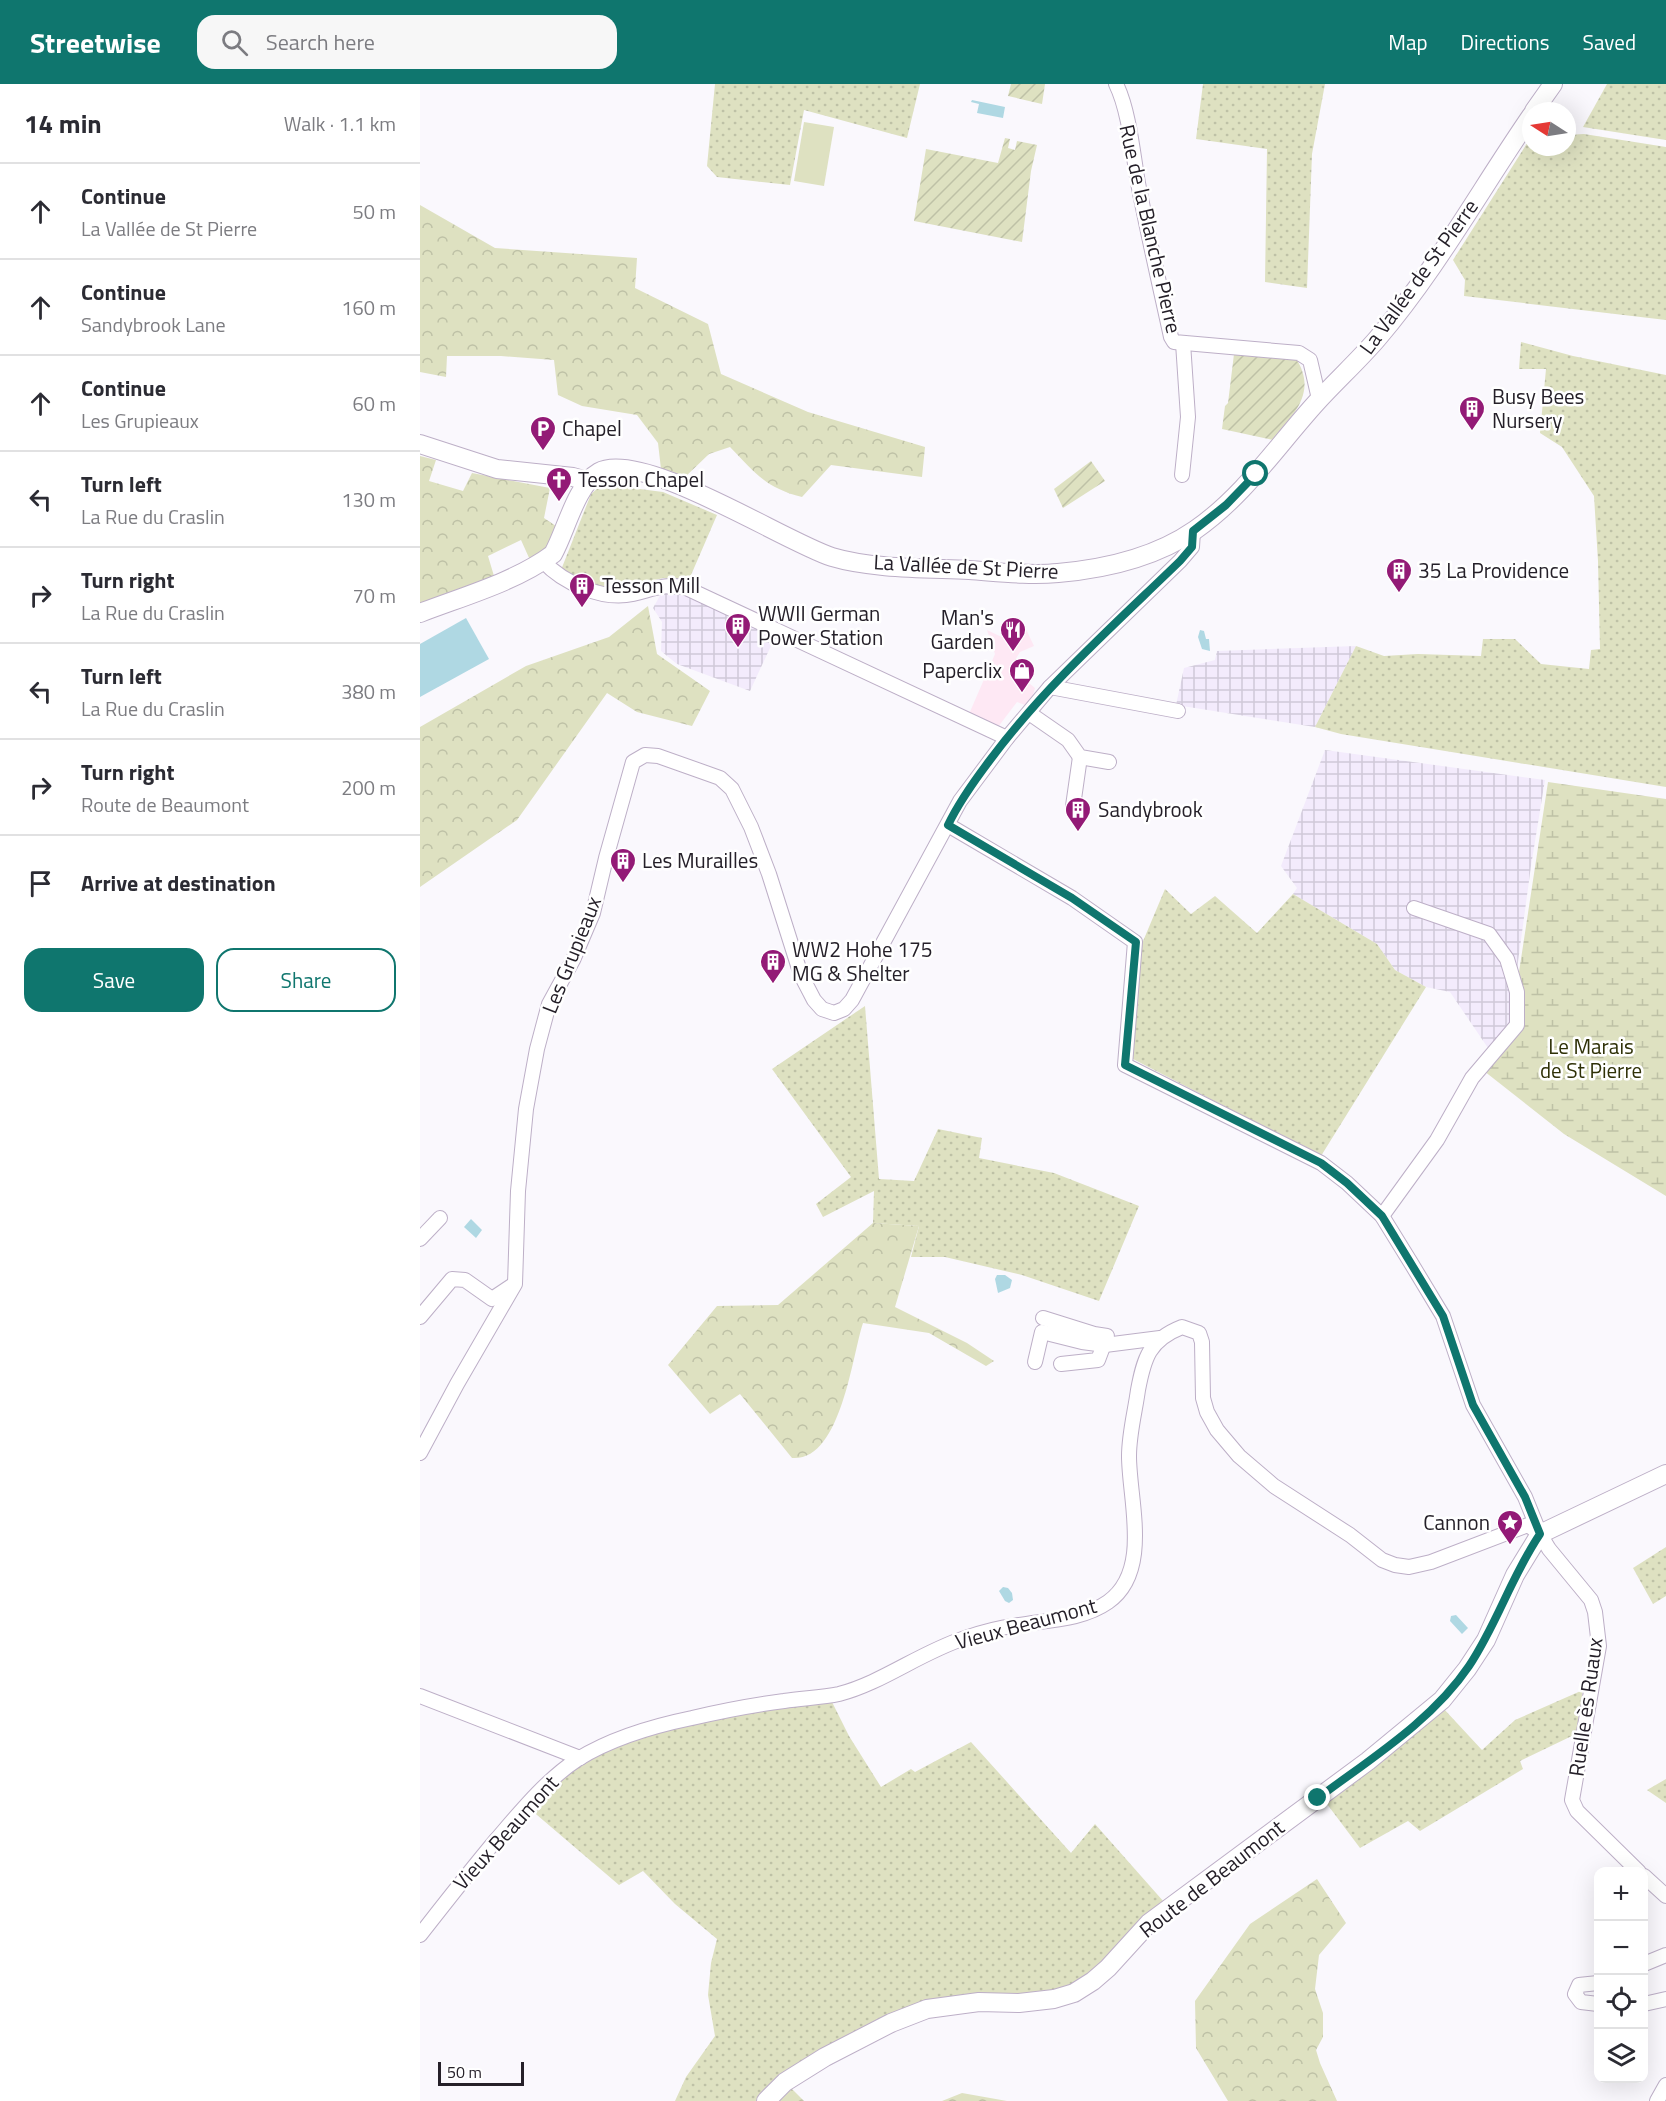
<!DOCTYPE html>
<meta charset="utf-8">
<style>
body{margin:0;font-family:"Titillium Web",sans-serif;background:#f7f7f7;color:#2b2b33}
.controls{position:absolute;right:18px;bottom:18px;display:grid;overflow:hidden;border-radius:12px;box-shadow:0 6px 24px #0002}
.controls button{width:54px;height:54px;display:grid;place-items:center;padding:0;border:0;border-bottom:2px solid #e1e1e2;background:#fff;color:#2b2b33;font:30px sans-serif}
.compass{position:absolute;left:1102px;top:18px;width:54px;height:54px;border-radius:50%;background:#fff;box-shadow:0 6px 24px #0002;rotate:282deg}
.scale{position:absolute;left:18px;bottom:15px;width:86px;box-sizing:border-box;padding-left:6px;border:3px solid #252029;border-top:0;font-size:16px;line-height:21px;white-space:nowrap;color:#252029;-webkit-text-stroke:4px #fff;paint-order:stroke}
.stop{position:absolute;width:18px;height:18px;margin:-14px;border:4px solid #0f766e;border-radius:50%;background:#fff}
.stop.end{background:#0f766e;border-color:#fff;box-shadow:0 2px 6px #0008}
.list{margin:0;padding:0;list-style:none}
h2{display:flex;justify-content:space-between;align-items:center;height:78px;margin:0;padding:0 24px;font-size:26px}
h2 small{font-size:20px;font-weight:400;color:#7c7c81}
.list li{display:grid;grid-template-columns:39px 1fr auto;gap:18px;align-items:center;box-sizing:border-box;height:96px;padding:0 24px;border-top:2px solid #e1e1e2}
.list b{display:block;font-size:22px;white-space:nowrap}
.list p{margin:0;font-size:20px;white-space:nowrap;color:#7c7c81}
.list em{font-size:20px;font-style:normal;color:#7c7c81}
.actions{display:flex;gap:12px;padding:18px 24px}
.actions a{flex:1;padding:14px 0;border:2px solid #0f766e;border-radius:18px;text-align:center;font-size:21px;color:#0f766e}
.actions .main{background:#0f766e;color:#fff}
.icon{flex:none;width:33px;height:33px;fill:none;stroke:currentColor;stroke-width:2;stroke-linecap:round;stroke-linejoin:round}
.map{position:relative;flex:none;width:1246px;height:2017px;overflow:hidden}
header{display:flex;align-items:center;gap:36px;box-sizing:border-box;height:84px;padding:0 30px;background:#0f766e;color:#fff}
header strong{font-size:28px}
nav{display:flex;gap:33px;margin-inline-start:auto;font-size:21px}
.search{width:420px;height:54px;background:#f7f7f7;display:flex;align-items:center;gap:15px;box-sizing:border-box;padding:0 21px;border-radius:18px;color:#7c7c81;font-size:22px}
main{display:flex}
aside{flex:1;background:#fff}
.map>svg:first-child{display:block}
</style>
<header>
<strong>Streetwise</strong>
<div class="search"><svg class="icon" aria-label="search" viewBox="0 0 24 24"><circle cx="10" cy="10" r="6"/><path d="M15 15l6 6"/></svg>Search here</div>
<nav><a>Map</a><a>Directions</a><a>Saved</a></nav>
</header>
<main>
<aside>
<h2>14 min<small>Walk · 1.1 km</small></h2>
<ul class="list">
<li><svg class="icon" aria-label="ahead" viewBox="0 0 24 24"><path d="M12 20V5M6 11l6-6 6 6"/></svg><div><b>Continue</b><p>La Vallée de St Pierre</p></div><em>50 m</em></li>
<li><svg class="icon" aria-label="ahead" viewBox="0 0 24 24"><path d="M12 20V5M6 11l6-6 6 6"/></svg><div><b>Continue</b><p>Sandybrook Lane</p></div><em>160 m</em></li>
<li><svg class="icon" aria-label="ahead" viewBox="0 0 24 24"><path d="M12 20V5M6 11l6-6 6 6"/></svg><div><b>Continue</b><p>Les Grupieaux</p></div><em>60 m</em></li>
<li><svg class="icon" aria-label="left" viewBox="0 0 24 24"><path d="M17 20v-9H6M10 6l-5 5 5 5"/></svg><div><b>Turn left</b><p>La Rue du Craslin</p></div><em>130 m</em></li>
<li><svg class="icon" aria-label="right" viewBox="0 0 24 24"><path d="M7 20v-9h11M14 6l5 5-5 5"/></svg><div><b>Turn right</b><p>La Rue du Craslin</p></div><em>70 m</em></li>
<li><svg class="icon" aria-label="left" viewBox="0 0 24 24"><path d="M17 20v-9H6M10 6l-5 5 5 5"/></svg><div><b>Turn left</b><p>La Rue du Craslin</p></div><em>380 m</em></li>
<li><svg class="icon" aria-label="right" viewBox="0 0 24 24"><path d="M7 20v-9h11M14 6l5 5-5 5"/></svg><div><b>Turn right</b><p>Route de Beaumont</p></div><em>200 m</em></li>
<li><svg class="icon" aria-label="arrive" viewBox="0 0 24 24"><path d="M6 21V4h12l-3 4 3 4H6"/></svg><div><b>Arrive at destination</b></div></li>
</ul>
<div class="actions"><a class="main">Save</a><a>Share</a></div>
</aside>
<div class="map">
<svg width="1246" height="2017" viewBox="0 0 1246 2017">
<defs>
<pattern id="industrial-grid" width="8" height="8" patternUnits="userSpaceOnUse" patternTransform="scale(1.5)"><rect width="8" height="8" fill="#f3ebfc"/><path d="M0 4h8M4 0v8" fill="none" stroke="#d0c9d8"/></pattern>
<pattern id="grass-dots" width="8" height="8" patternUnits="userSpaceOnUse" patternTransform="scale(1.5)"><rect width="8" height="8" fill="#dee1c1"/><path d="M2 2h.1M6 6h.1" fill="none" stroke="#bec1a6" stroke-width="1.8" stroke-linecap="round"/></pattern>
<pattern id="forest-crowns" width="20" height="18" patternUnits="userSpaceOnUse" patternTransform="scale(1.5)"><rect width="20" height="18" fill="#dee1c1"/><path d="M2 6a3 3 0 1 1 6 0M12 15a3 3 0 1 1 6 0" fill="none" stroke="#bec1a6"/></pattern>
<pattern id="wetland-marsh" width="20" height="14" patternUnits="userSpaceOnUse" patternTransform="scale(1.5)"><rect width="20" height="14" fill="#dee1c1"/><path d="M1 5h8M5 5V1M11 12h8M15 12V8" fill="none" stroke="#bec1a6"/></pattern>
<pattern id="garden-furrows" width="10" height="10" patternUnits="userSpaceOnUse" patternTransform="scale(1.5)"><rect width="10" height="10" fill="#dee1c1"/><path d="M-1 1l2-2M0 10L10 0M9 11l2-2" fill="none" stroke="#bec1a6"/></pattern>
</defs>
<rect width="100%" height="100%" fill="#faf8fd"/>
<!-- commercial -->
<path fill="#fee8f4" d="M 597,540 L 605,543 L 614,562 L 600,568 L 590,584 L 615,604 L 613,611 L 605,621 L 597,618 L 578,643 L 549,630 L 575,570 L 567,546 L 586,555 Z"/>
<!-- industrial -->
<g fill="url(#industrial-grid)">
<path d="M 242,508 L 260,509 L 356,551 L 330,607 L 257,580 L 241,567 L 242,538 L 233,524 Z"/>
<path d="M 936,562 L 895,643 L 756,621 L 764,584 L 795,576 L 797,567 Z"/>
<path d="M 905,666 L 1125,696 L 1111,782 L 1090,937 L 1068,964 L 1030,908 L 1006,903 L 975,886 L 957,860 L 873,810 L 877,804 L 861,782 Z"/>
</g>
<!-- grass -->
<g fill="url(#grass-dots)">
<path d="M 295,0 L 500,0 L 487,54 L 384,26 L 370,101 L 297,93 L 287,82 Z"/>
<path d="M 783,0 L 905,0 L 892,70 L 887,204 L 845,198 L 847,65 L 776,55 Z"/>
<path d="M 1187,0 L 1246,0 L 1246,56 L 1163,43 Z"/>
<path d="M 1164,50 L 1246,63 L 1246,236 L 1044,212 L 1045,196 L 1033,176 L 1111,53 L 1111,63 L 1147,63 L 1147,51 Z"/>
<path d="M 1101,258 L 1153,272 L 1246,291 L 1246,703 L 921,650 L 895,643 L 936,562 L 964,572 L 998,570 L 1061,572 L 1063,555 L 1095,555 L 1121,580 L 1169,585 L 1171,566 L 1180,565 L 1178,477 L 1174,412 L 1142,363 L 1120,349 L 1126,285 L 1099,285 Z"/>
<path d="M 189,401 L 243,408 L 297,431 L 268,498 L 243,494 L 195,507 L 168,498 L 141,486 L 171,410 L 179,403 Z"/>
<path d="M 745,805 L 771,830 L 795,812 L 837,849 L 873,810 L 957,860 L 975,886 L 1006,903 L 901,1072 L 711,974 L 721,862 Z"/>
<path d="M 445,922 L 459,1095 L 494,1097 L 518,1045 L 562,1054 L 559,1074 L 634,1089 L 719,1122 L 679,1217 L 602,1191 L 525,1173 L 491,1173 L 499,1142 L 453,1139 L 454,1107 L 403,1133 L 396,1120 L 431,1093 L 352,985 Z"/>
<path d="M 1246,1463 L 1246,1512 L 1233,1520 L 1213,1484 Z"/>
<path d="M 1163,1606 L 1156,1650 L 1100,1677 L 1103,1685 L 1000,1747 L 988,1737 L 940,1764 L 904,1716 L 1023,1624 L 1062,1666 L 1095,1636 Z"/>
<path d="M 411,1616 L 429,1652 L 461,1703 L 491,1685 L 495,1688 L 551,1658 L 651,1769 L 675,1740 L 744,1818 L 672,1890 L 648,1903 L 625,1911 L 541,1912 L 345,2006 L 336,2017 L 255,2017 L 266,1993 L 295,1952 L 288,1911 L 291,1879 L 297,1855 L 255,1820 L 223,1787 L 199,1801 L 110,1725 L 135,1699 L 161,1678 L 199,1660 L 295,1633 Z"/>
<path d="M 1246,1695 L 1246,1719 L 1227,1706 Z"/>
</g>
<!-- forest -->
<g fill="url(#forest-crowns)">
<path d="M 0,121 L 75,164 L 217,174 L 215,204 L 288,240 L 301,290 L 388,328 L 505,363 L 502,393 L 411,381 L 382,413 C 346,404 335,389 310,363 L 289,370 L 263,395 L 241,385 L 238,359 L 217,331 L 162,322 L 138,311 L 134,276 L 81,272 L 27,272 L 26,293 L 0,288 Z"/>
<path d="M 0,372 L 16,376 L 9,397 L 43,407 L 52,389 L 130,404 L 124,434 L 139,444 L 128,463 L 110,476 L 101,456 L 68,472 L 74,492 L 0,520 Z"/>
<path d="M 228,522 L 237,570 L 290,607 L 272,642 L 217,628 L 187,609 L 97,736 L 0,803 L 0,643 L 106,582 L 189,553 Z"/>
<path d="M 453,1139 L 499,1142 L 475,1223 L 547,1259 L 574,1277 L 566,1282 L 509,1249 L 443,1239 C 432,1272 421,1378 372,1374 L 320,1310 L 290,1330 L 248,1281 L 297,1222 L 358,1221 Z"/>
<path d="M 897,1795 L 926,1839 L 899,1871 L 895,1905 L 903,1929 L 903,1953 L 896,1966 L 900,1979 L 917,2017 L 808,2017 L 776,1964 L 775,1917 L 830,1840 Z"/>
<path d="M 365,1998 L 384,2017 L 346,2017 Z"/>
<path d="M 542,2009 L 587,2017 L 522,2017 Z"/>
</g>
<!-- wetland -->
<path fill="url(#wetland-marsh)" d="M 1128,698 L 1246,715 L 1246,1112 L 1144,1050 L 1064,987 L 1104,941 L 1099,888 Z"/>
<!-- garden -->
<g fill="url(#garden-furrows)">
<path d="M 591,0 L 625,0 L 622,20 L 588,12 Z"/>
<path d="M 585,54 L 590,55 L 588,64 L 595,66 L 597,57 L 617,61 L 611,87 L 602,158 L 494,137 L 506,65 L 578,79 Z"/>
<path d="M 814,270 L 875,273 C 898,307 875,329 853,356 L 802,345 L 805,322 L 808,319 Z"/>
<path d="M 671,377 L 685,397 L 643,424 L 634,405 Z"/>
</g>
<!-- pitch -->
<path fill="#dee1c1" d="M 384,38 L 414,43 L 404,102 L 374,97 Z"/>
<!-- water -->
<g fill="#afd8e3">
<path d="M 552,16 L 585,23 L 583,34 L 557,29 L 559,20 L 551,18 Z"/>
<path d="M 46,534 L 69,575 L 0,613 L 0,560 Z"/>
<path d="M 780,546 L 784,547 L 786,555 L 789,555 L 790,567 L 782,565 L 778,553 Z"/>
<path d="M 51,1135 L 62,1146 L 56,1154 L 44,1143 Z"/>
<path d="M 577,1191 L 585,1191 L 592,1196 L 590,1204 L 578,1209 L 575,1195 Z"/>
<path d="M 583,1503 L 588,1504 L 592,1509 L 593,1516 L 589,1519 L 585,1517 L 579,1507 Z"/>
<path d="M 1036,1531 L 1048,1544 L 1042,1550 L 1030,1537 L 1031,1532 Z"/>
</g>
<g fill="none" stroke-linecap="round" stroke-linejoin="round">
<defs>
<g id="minor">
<path d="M 696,0 C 709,26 713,70 718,99 C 728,151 740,202 751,253 L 754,258 L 879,269 L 890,276 L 899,315"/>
<path d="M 762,391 L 768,333 L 763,259"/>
<path d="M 123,477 C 143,499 183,517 213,510 C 234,505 241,500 264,503 L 587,654"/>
<path d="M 630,603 L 758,627"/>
<path d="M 609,629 L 648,656 L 660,673 L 689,678"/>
<path d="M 653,722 L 660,673"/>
<path d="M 528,741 L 652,814 L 715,858 L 705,981 L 901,1079 L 927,1099 L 962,1132 L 991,1179 L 1023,1232 L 1053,1321 L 1105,1413 L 1120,1450 L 1129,1465 L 1171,1516 L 1175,1528 L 1179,1562 L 1152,1716 L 1157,1727 L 1219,1788"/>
<path d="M 962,1132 L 1017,1056 L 1052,994 L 1097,941 L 1097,908 L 1087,875 L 1069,850 L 994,824"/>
<path d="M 0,1155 L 20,1134"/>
<path d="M 0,1233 L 32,1195 L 45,1196 L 72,1215 L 93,1201"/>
<path d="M 623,1234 L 674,1250 L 687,1252 L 678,1276 L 641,1280"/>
<path d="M 615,1278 L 622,1248 L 662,1258 L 685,1261 L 740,1254"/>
<path d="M 0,1369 L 37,1300 L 95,1200 L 98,1107 L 106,1025 L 117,965 L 129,920 L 153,876 L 173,829 L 186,774 L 213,678 L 225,671 L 238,672 L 300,694 L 312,705 L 331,743 L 349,790 L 381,891 L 394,916 L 402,925 L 414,929 L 424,925 L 432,916 L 540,717 L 587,654 L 630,603 L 760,477 L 772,463 L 773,447"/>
<path d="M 0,1612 L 160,1674"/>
<path d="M 1224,1792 L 1246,1812"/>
<path d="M 0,1851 C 25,1819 50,1787 76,1756 C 101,1727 126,1696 158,1675 C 192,1654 233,1642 272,1634 C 302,1627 333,1621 364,1617 C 382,1614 401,1614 419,1610 C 462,1599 501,1568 545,1554 C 560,1549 577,1544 593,1542 C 624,1536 661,1537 688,1518 C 732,1487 709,1416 709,1372 C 709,1350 715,1328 718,1306 C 724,1274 729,1256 762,1243 L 779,1249 L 782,1258 L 783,1314 L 787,1328 L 797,1346 L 819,1372 L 854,1402 L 930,1451 L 962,1476 L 975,1481 L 989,1483 L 1011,1478 L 1108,1441 L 1120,1450"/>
<path d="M 1224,1880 L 1246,1871"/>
<path d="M 1178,1899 L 1159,1901 L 1155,1910 L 1161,1918 L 1178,1920"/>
<path d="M 1224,1920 L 1246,1915"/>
<path d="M 1237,2017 L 1246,2001"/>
</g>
<g id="major">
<path d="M 1114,27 L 1133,0"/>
<path d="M 0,360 L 77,385 L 153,393 L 167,397"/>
<path d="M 0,529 C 44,512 95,498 133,470 C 146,447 156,401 179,388 C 221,365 365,458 412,473 C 452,485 507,484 549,486 C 578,488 609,492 638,489 C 684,485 736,473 775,446 C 824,412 857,362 896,319 C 916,297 938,277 957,255 C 1016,186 1060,106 1111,32"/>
<path d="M 346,2017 L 365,1998 L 405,1973 L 471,1939 L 507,1925 L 559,1918 L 599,1919 L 634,1915 L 654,1909 L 673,1897 L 688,1884 L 729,1839 L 948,1677 L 1022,1616 L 1047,1585 L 1066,1556 L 1095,1491 L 1120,1450 L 1246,1390"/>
</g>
</defs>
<!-- minor casing -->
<use href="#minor" stroke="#bdafc7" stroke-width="16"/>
<!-- major casing -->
<use href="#major" stroke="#bdafc7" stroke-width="20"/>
<!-- minor -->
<use href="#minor" stroke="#fff" stroke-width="14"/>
<!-- major -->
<use href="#major" stroke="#fff" stroke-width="18"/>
</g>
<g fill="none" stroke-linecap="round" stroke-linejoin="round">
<!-- route -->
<path stroke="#0f766e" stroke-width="8" d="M 836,390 L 806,421 L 773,447 L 772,463 L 760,477 C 694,541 625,602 570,676 C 554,697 539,718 528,741 L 652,814 L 716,858 L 705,981 L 901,1079 L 927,1099 L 962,1132 L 1023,1232 L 1053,1321 L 1105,1413 L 1120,1450 C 1091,1493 1077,1540 1049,1582 C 1012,1637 950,1675 898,1714"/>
</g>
<!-- icons -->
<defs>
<symbol id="building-pin" viewBox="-11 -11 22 30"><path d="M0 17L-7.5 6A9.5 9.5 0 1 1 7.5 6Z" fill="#931a76" stroke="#fff"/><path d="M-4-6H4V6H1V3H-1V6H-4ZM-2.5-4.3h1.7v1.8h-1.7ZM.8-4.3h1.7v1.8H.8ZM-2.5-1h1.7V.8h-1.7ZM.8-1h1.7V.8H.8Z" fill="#fff"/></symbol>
<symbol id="parking-pin" viewBox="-11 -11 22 30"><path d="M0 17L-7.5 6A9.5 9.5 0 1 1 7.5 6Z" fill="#931a76" stroke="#fff"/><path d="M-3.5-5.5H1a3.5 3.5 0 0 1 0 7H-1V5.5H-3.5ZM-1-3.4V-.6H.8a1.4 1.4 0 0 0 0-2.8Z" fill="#fff"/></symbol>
<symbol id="church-pin" viewBox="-11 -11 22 30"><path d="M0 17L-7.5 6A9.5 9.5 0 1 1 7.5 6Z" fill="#931a76" stroke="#fff"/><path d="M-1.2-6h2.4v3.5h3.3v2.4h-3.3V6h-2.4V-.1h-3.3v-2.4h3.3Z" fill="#fff"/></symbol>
<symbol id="restaurant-pin" viewBox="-11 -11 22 30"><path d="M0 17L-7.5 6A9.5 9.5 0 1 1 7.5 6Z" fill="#931a76" stroke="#fff"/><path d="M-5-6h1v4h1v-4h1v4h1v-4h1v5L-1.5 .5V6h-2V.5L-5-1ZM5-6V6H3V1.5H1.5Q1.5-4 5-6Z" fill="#fff"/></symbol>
<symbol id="shop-pin" viewBox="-11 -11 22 30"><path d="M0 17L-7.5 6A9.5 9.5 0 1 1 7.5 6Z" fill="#931a76" stroke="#fff"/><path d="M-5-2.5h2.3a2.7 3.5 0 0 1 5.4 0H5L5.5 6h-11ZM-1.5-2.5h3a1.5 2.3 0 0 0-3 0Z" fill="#fff"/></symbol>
<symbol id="sight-pin" viewBox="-11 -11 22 30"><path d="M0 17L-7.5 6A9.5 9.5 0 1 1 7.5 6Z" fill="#931a76" stroke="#fff"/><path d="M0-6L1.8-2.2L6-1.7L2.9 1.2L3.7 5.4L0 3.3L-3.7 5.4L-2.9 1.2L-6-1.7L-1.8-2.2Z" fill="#fff"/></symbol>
</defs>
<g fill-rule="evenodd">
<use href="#building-pin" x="1037" y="310" width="30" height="40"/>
<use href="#parking-pin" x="108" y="330" width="30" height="40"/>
<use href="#church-pin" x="124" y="381" width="30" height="40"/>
<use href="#building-pin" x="964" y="472" width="30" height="40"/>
<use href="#building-pin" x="147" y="487" width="30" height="40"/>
<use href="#building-pin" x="303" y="527" width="30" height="40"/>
<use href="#restaurant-pin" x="578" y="531" width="30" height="40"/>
<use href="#shop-pin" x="587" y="572" width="30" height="40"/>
<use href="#building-pin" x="643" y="711" width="30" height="40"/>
<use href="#building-pin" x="188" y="762" width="30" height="40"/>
<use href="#building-pin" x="338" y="863" width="30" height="40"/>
<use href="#sight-pin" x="1075" y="1424" width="30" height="40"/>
</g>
<g text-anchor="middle" stroke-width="5" stroke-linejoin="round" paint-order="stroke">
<!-- street labels -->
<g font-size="21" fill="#252029" stroke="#fff">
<text transform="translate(730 145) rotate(77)" y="7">Rue de la Blanche Pierre</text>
<text transform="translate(999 193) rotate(-54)" y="7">La Vallée de St Pierre</text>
<text transform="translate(546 483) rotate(3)" y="7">La Vallée de St Pierre</text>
<text transform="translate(152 871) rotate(-68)" y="7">Les Grupieaux</text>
<text transform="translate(606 1540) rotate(-15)" y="7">Vieux Beaumont</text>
<text transform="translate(1166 1623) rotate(-82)" y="7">Ruelle ès Ruaux</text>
<text transform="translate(86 1749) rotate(-48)" y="7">Vieux Beaumont</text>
<text transform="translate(792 1795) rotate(-38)" y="7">Route de Beaumont</text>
</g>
<!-- poi labels -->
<g font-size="21" fill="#252029" stroke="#fff" text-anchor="start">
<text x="1072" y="320">Busy Bees<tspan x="1072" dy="24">Nursery</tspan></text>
<text x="142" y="352">Chapel</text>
<text x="158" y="403">Tesson Chapel</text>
<text x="998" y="494">35 La Providence</text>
<text x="182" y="509">Tesson Mill</text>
<text x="338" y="537">WWII German<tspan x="338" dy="24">Power Station</tspan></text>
<text x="574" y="541" text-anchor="end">Man's<tspan x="574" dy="24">Garden</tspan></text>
<text x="582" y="594" text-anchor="end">Paperclix</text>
<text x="678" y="733">Sandybrook</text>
<text x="222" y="784">Les Murailles</text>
<text x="372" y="873">WW2 Hohe 175<tspan x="372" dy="24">MG &amp; Shelter</tspan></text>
<text x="1070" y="1446" text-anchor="end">Cannon</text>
</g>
<!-- park labels -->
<g font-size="21" fill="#2f3107" stroke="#fff">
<text x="1171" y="970">Le Marais<tspan x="1171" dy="24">de St Pierre</tspan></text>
</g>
</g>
</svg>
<div class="controls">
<button>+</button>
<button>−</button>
<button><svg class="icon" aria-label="locate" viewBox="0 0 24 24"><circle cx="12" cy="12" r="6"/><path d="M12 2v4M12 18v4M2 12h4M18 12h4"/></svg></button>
<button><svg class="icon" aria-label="layers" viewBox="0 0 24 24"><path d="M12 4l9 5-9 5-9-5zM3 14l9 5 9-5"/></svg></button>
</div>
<svg class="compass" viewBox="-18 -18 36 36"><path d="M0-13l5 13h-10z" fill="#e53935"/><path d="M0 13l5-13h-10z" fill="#7c7c81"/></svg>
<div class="scale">50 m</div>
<div class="stop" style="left:836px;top:390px"></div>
<div class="stop end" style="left:898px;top:1714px"></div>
</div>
</main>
